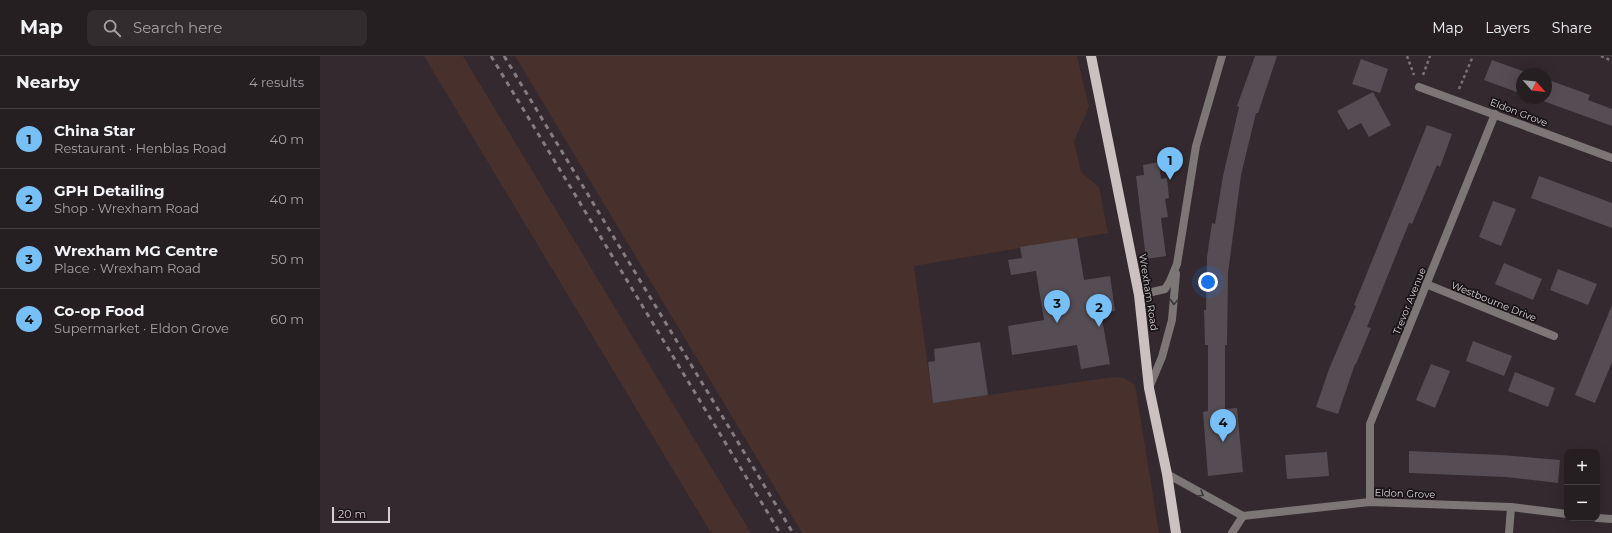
<!DOCTYPE html>
<meta charset="utf-8">
<style>
body{margin:0;font-family:Montserrat,sans-serif;background:#322c2f;color:#f1f3f6}
.controls{position:absolute;right:12px;bottom:12px;display:grid;overflow:hidden;border-radius:8px;box-shadow:0 4px 16px #0002}
.controls button{width:36px;height:36px;display:grid;place-items:center;padding:0;border:0;border-bottom:1px solid #423d40;background:#261f22;color:#f1f3f6;font:20px sans-serif}
.compass{position:absolute;left:1196px;top:12px;width:36px;height:36px;border-radius:50%;background:#261f22;box-shadow:0 4px 16px #0002;rotate:117deg}
.scale{position:absolute;left:12px;bottom:10px;width:58px;box-sizing:border-box;padding-left:4px;border:2px solid #d7d0d3;border-top:0;font-size:11px;line-height:14px;white-space:nowrap;color:#d7d0d3;-webkit-text-stroke:3px #181316;paint-order:stroke}
.you{position:absolute;left:888px;top:226px;width:14px;height:14px;margin:-10px;border:3px solid #fff;border-radius:50%;background:#1a73e8;box-shadow:0 0 0 6px #1a73e833}
.badge{display:grid;place-items:center;width:26px;height:26px;border-radius:50%;background:#76c0f7;color:#111;font-size:13px;font-weight:700}
.pin{position:absolute;translate:-50% -33px;filter:drop-shadow(0 1px 2px #0008)}
.pin::after{content:'';position:absolute;top:21px;width:14px;height:12px;background:inherit;clip-path:polygon(0 0,100% 0,50% 100%)}
.list{margin:0;padding:0;list-style:none}
h2{display:flex;justify-content:space-between;align-items:center;height:52px;margin:0;padding:0 16px;font-size:17px}
h2 small{font-size:13px;font-weight:400;color:#a4a2a5}
.list li{display:grid;grid-template-columns:26px 1fr auto;gap:12px;align-items:center;box-sizing:border-box;height:60px;padding:0 16px;border-top:1px solid #423d40}
.list b{display:block;font-size:15px;white-space:nowrap}
.list p{margin:0;font-size:13px;white-space:nowrap;color:#a4a2a5}
.list em{font-size:13px;font-style:normal;color:#a4a2a5}
.icon{flex:none;width:22px;height:22px;fill:none;stroke:currentColor;stroke-width:2;stroke-linecap:round;stroke-linejoin:round}
.map{position:relative;flex:none;width:1292px;height:477px;overflow:hidden}
header{display:flex;align-items:center;gap:24px;box-sizing:border-box;height:56px;padding:0 20px;background:#261f22;border-bottom:1px solid #423d40}
header strong{font-size:19px}
nav{display:flex;gap:22px;margin-inline-start:auto;font-size:14px}
.search{width:280px;height:36px;background:#322c2f;display:flex;align-items:center;gap:10px;box-sizing:border-box;padding:0 14px;border-radius:8px;color:#a4a2a5;font-size:15px}
main{display:flex}
aside{flex:1;background:#261f22}
.map>svg:first-child{display:block}
</style>
<header>
<strong>Map</strong>
<div class="search"><svg class="icon" aria-label="search" viewBox="0 0 24 24"><circle cx="10" cy="10" r="6"/><path d="M15 15l6 6"/></svg>Search here</div>
<nav><a>Map</a><a>Layers</a><a>Share</a></nav>
</header>
<main>
<aside>
<h2>Nearby<small>4 results</small></h2>
<ul class="list">
<li><span class="badge">1</span><div><b>China Star</b><p>Restaurant · Henblas Road</p></div><em>40 m</em></li>
<li><span class="badge">2</span><div><b>GPH Detailing</b><p>Shop · Wrexham Road</p></div><em>40 m</em></li>
<li><span class="badge">3</span><div><b>Wrexham MG Centre</b><p>Place · Wrexham Road</p></div><em>50 m</em></li>
<li><span class="badge">4</span><div><b>Co-op Food</b><p>Supermarket · Eldon Grove</p></div><em>60 m</em></li>
</ul>
</aside>
<div class="map">
<svg width="1292" height="477" viewBox="0 0 1292 477">
<rect width="100%" height="100%" fill="#33292e"/>
<!-- green -->
<g fill="#48302c">
<path d="M 104,0 L 143,0 L 431,477 L 391,477 Z"/>
<path d="M 195,0 L 757,0 L 769,51 L 754,85 L 761,116 L 779,131 L 788,177 L 594,210 L 613,347 L 793,321 L 804,322 L 815,329 L 839,477 L 482,477 Z"/>
</g>
<!-- building -->
<g fill="#554c54">
<path d="M 935,0 L 957,0 L 938,57 L 936,57 L 921,119 L 908,217 L 907,289 L 905,289 L 905,353 L 917,352 L 923,416 L 888,420 L 883,356 L 888,355 L 888,289 L 885,289 L 884,254 L 886,254 L 887,201 L 892,167 L 895,168 L 903,120 L 919,51 L 917,50 Z"/>
<path d="M 1041,3 L 1068,13 L 1060,37 L 1032,28 Z"/>
<path d="M 1172,4 L 1211,18 L 1202,18 L 1202,38 L 1164,24 Z"/>
<path d="M 1226,23 L 1270,39 L 1268,44 L 1292,53 L 1292,70 L 1215,42 L 1226,42 Z"/>
<path d="M 1053,36 L 1071,69 L 1049,81 L 1041,67 L 1028,74 L 1017,55 Z"/>
<path d="M 1107,69 L 1132,78 L 1120,111 L 1117,109 L 1092,168 L 1089,167 L 1047,271 L 1051,272 L 1036,308 L 1035,308 L 1018,358 L 996,351 L 1009,313 L 1036,250 L 1034,249 Z"/>
<path d="M 839,106 L 841,123 L 847,122 L 849,142 L 845,143 L 848,161 L 841,162 L 846,200 L 826,203 L 816,120 L 824,119 L 823,109 Z"/>
<path d="M 1219,120 L 1292,147 L 1292,172 L 1211,142 Z"/>
<path d="M 1173,145 L 1196,153 L 1181,190 L 1159,181 Z"/>
<path d="M 757,182 L 764,224 L 790,220 L 795,255 L 781,257 L 790,308 L 761,313 L 757,289 L 692,299 L 688,270 L 724,264 L 716,215 L 691,219 L 688,204 L 702,202 L 700,191 Z"/>
<path d="M 1184,207 L 1222,223 L 1213,244 L 1175,228 Z"/>
<path d="M 1238,213 L 1277,228 L 1268,249 L 1230,234 Z"/>
<path d="M 1292,249 L 1292,306 L 1275,347 L 1255,339 Z"/>
<path d="M 1153,285 L 1192,300 L 1184,320 L 1146,305 Z"/>
<path d="M 660,286 L 668,339 L 613,347 L 608,306 L 615,305 L 614,293 Z"/>
<path d="M 1111,308 L 1130,315 L 1115,352 L 1096,344 Z"/>
<path d="M 1195,316 L 1235,332 L 1228,351 L 1188,335 Z"/>
<path d="M 1089,395 L 1181,399 L 1240,404 L 1238,427 L 1186,421 L 1089,417 Z"/>
<path d="M 1007,396 L 1009,420 L 967,423 L 965,399 Z"/>
</g>
<g fill="none" stroke-linecap="round" stroke-linejoin="round">
<!-- path -->
<g stroke="#7b7277" stroke-width="2.5" stroke-dasharray="3 3" stroke-linecap="butt">
<path d="M 1087,0 L 1094,19"/>
<path d="M 1281,0 L 1292,5"/>
<path d="M 1103,19 L 1110,0"/>
<path d="M 1139,33 L 1153,0"/>
</g>
<!-- minor -->
<g stroke="#7c7677" stroke-width="8">
<path d="M 1099,31 L 1292,102"/>
<path d="M 1106,228 L 1234,280"/>
<path d="M 819,239 L 845,233 L 850,225 L 857,208 L 876,90 L 902,0"/>
<path d="M 829,332 L 842,301 L 852,264 L 856,218"/>
<path d="M 847,418 L 923,460 L 1050,446 L 1191,451 L 1247,458"/>
<path d="M 1050,446 L 1050,368 L 1175,58"/>
<path d="M 1277,462 L 1292,463"/>
<path d="M 912,477 L 923,460"/>
<path d="M 1189,477 L 1191,451"/>
</g>
<!-- primary -->
<path stroke="#cdc0c1" stroke-width="10" d="M 771,0 L 819,239 L 829,332 L 847,418 L 856,477"/>
<!-- rail -->
<g stroke="#867d81" stroke-width="3" stroke-dasharray="5 5" stroke-linecap="butt">
<path d="M 171,0 L 460,477"/>
<path d="M 184,0 L 473,477"/>
</g>
</g>
<!-- one-way arrows -->
<defs><path id="oneway-chevron" d="M-2-3.5L2.5 0L-2 3.5" fill="none" stroke-width="1.6" stroke-linecap="round" stroke-linejoin="round"/></defs>
<g stroke="#3b3638">
<use href="#oneway-chevron" transform="translate(854 246) rotate(95)"/>
<use href="#oneway-chevron" transform="translate(881 438) rotate(30)"/>
</g>
<g text-anchor="middle" stroke-width="3.5" stroke-linejoin="round" paint-order="stroke">
<!-- street labels -->
<g font-size="10" fill="#d7d0d3" stroke="#181316">
<text transform="translate(1199 56) rotate(21)" y="4">Eldon Grove</text>
<text transform="translate(829 236) rotate(81)" y="4">Wrexham Road</text>
<text transform="translate(1089 245) rotate(-68)" y="4">Trevor Avenue</text>
<text transform="translate(1174 245) rotate(22)" y="4">Westbourne Drive</text>
<text transform="translate(1085 437) rotate(2)" y="4">Eldon Grove</text>
</g>
</g>
</svg>
<div class="controls">
<button>+</button>
<button>−</button>
</div>
<svg class="compass" viewBox="-18 -18 36 36"><path d="M0-13l5 13h-10z" fill="#e53935"/><path d="M0 13l5-13h-10z" fill="#a4a2a5"/></svg>
<div class="scale">20 m</div>
<div class="you"></div>
<div class="pin badge" style="left:850px;top:124px">1</div>
<div class="pin badge" style="left:779px;top:271px">2</div>
<div class="pin badge" style="left:737px;top:267px">3</div>
<div class="pin badge" style="left:903px;top:386px">4</div>
</div>
</main>
